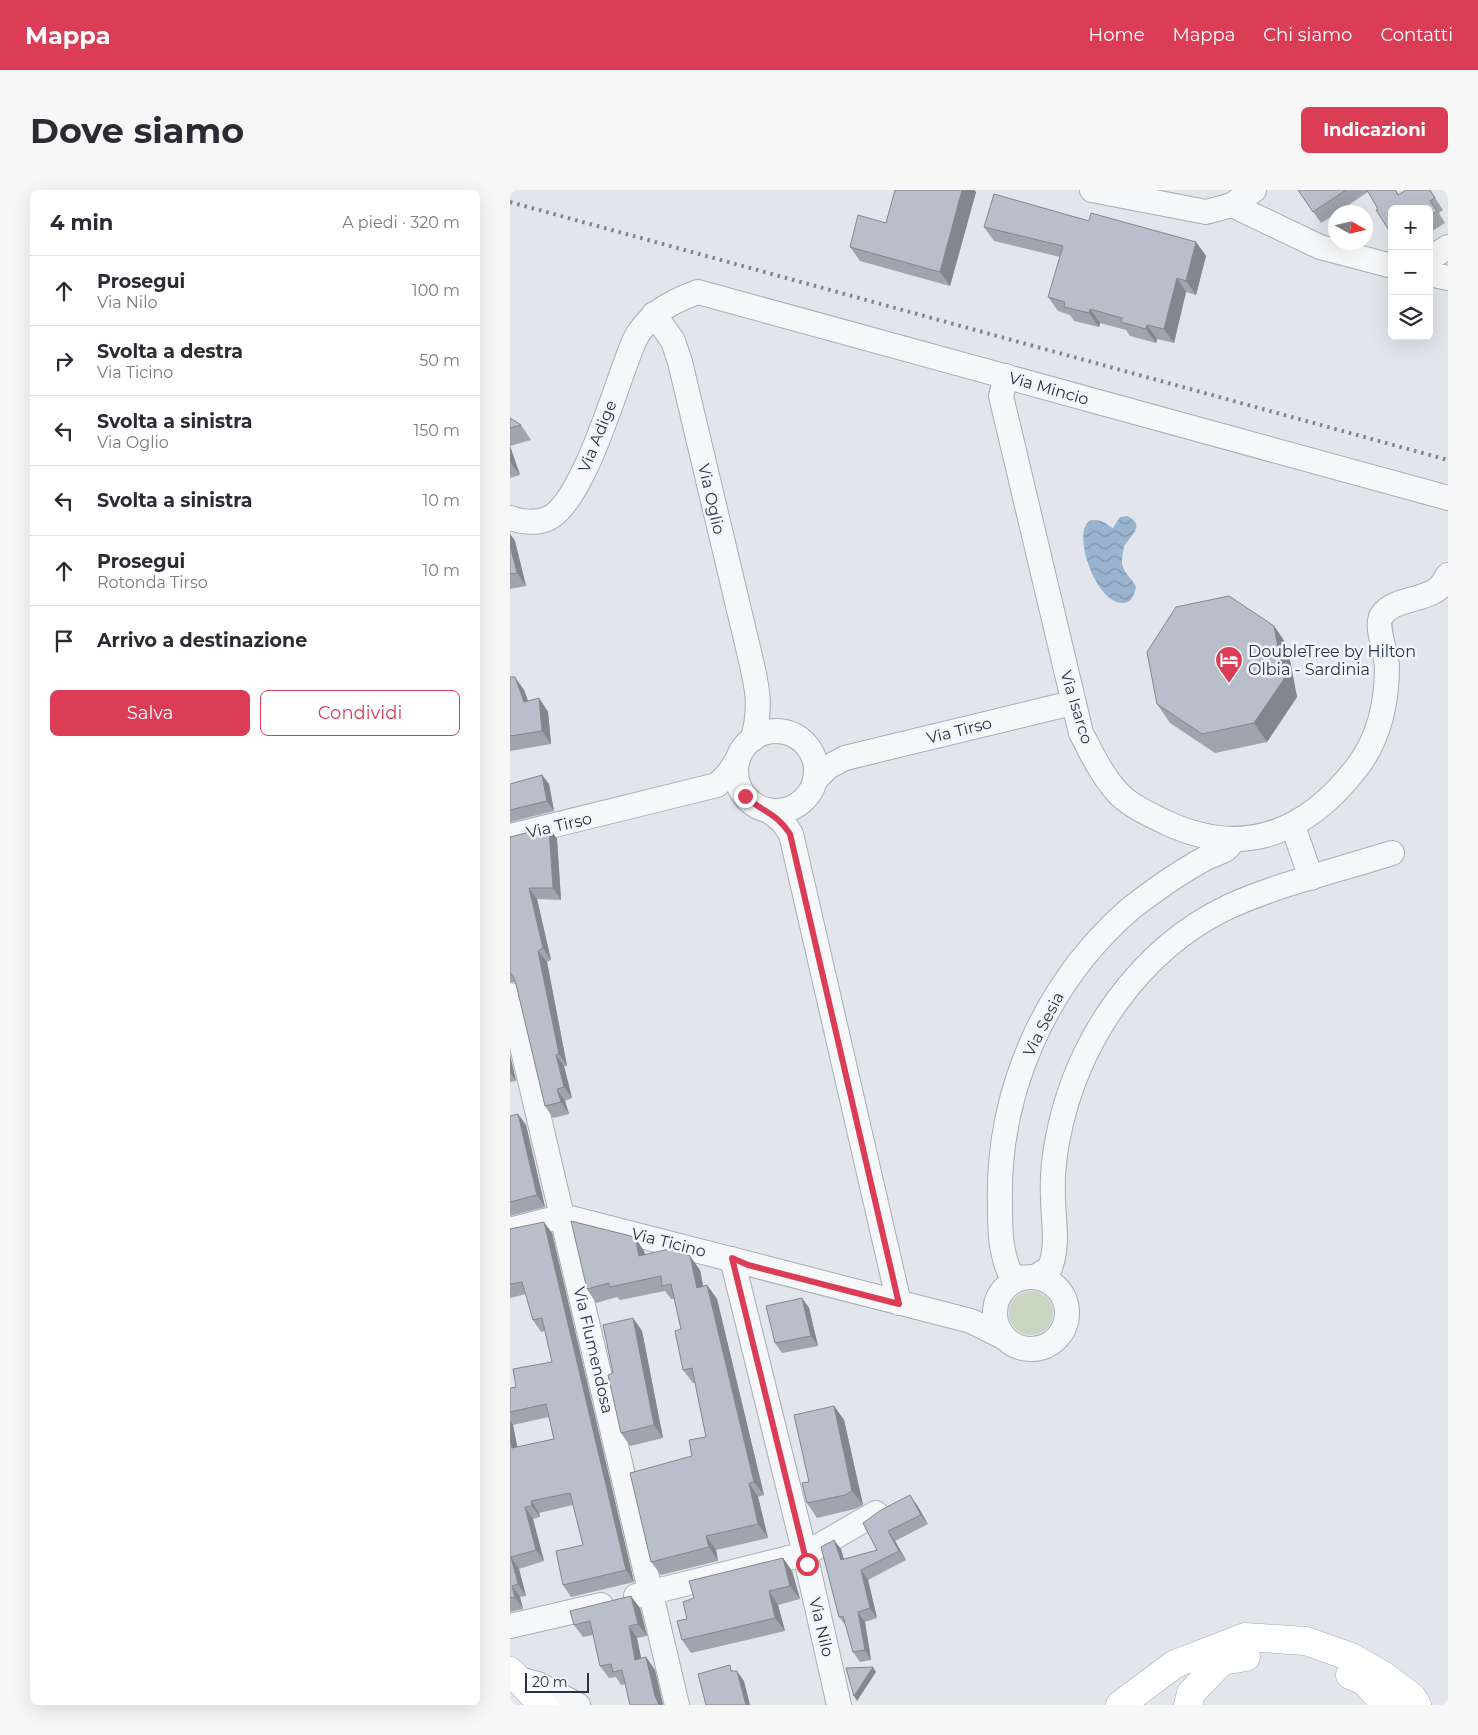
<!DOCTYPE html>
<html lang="it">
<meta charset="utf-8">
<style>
body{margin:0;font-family:Montserrat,sans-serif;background:#f7f7f7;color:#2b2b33}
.controls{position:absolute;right:15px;top:15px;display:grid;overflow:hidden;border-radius:8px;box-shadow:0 5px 20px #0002}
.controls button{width:45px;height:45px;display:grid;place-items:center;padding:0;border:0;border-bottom:1px solid #e1e1e2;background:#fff;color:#2b2b33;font:25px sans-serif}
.compass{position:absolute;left:818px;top:15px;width:45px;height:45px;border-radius:50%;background:#fff;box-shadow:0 5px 20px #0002;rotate:98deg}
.scale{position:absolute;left:15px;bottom:12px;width:64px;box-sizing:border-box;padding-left:5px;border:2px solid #283345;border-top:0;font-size:14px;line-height:18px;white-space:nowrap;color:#283345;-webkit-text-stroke:4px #f2f5f9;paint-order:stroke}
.stop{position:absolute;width:15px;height:15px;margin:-11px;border:4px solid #db3d56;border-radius:50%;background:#fff}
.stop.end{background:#db3d56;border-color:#fff;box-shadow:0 1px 5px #0008}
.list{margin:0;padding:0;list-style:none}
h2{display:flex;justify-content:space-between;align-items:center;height:65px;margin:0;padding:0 20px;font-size:21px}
h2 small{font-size:16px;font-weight:400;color:#7c7c81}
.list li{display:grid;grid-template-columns:32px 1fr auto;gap:15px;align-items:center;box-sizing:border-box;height:70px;padding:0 20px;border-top:1px solid #e1e1e2}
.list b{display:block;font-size:19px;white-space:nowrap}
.list p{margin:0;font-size:16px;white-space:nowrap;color:#7c7c81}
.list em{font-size:16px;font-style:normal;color:#7c7c81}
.actions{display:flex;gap:10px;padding:15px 20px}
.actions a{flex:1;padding:11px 0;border:1px solid #db3d56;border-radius:8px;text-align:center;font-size:18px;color:#db3d56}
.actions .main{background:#db3d56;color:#fff}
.icon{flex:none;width:28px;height:28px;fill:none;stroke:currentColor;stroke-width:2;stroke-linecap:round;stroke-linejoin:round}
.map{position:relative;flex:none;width:938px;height:1515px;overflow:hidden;border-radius:8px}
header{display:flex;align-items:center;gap:30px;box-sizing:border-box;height:70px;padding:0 25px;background:#db3d56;color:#fff}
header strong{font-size:24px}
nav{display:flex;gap:28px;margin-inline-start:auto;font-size:18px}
.intro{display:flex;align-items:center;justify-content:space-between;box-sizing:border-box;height:120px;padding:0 30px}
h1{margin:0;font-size:35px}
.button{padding:12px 22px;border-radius:8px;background:#db3d56;color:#fff;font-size:18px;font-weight:700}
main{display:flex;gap:30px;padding:0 30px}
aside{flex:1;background:#fff;border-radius:8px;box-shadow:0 5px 20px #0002}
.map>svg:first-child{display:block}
</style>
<header>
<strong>Mappa</strong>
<nav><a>Home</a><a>Mappa</a><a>Chi siamo</a><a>Contatti</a></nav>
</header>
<div class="intro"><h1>Dove siamo</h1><a class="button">Indicazioni</a></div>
<main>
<aside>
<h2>4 min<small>A piedi · 320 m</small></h2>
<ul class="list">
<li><svg class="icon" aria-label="ahead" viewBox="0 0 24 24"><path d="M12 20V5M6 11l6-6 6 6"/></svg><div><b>Prosegui</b><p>Via Nilo</p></div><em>100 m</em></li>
<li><svg class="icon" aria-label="right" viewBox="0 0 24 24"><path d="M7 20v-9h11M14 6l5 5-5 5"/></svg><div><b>Svolta a destra</b><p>Via Ticino</p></div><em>50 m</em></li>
<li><svg class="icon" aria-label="left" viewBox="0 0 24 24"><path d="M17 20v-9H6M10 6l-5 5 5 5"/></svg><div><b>Svolta a sinistra</b><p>Via Oglio</p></div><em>150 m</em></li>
<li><svg class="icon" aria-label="left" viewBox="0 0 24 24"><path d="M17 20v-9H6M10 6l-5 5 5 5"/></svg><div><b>Svolta a sinistra</b></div><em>10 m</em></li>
<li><svg class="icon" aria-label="ahead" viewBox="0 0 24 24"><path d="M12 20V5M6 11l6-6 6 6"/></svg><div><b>Prosegui</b><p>Rotonda Tirso</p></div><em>10 m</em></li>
<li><svg class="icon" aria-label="arrive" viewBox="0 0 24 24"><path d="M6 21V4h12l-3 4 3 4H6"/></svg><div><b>Arrivo a destinazione</b></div></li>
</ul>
<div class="actions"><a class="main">Salva</a><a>Condividi</a></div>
</aside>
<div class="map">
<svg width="938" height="1515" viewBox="0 0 938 1515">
<defs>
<pattern id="water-waves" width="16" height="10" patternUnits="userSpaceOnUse" patternTransform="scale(1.25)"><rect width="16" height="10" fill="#9ab4cf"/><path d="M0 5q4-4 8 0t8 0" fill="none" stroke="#7e93aa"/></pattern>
</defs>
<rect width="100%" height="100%" fill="#e2e6ec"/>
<!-- grass -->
<circle fill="#c8d6c2" cx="521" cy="1123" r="22"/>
<!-- water -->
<path fill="url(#water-waves)" d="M 617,326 C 638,336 618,347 614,357 C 613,361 612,369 612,373 C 613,383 622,388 626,397 C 624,405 622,413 612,413 C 581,413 553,315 593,332 C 597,333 599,337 603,338 L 610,327 Z"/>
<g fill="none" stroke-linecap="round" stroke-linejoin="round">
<defs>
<g id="minor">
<path d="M 582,0 L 696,22 L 722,15 L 744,0"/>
<path d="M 722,15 L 810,57 L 882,76"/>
<path d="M 919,69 L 938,57"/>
<path d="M 919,84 L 938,88"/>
<path d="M 144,124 L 163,151 L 170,172 L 239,462 C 247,496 252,514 243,549"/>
<path d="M 496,186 L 491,206 L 571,543 C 582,564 592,586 609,604 C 622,617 641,625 657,633 C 735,669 798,642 848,576 C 869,548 877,511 877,476 C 876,464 865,434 872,425 C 884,408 914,411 929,398 C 933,394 935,389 938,385"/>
<path d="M 0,328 C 12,332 24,334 37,329 C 70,316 102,209 115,175 C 119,165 122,153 128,144 C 143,121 163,111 188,102 L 938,308"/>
<circle cx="266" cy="581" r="40"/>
<path d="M 305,590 L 318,577 L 335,568 L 562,513"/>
<path d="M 258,620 L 273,632 L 281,644 L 389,1113"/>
<path d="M 783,636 L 801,688"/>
<path d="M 0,646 L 207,595 L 218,584 L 228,569"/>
<path d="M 0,805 L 167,1515"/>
<path d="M 0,1040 L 53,1026 L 461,1131 L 495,1148"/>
<path d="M 222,1069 L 295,1364 L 329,1515"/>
<path d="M 525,1087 L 540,1078 C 549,1053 543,1032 543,1007 C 542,987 544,967 548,947 C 567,850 629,759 720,716 C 772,693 828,680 882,663"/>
<circle cx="521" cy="1123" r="36"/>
<path d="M 511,1088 L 501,1085 C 490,1063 490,1039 490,1014 C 487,902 535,793 620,719 C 643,701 670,682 696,668 C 702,665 710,663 716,659 C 719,657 721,653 722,650"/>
<path d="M 126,1406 L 295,1364 L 366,1323"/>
<path d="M 0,1436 L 91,1415"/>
<path d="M 9,1489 L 28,1494 L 68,1515"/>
</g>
<g id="major">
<path d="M 0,1481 L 33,1515"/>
<path d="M 840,1485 L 854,1491 L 877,1515"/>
<path d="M 610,1515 L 665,1474 L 735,1447 L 796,1451 L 841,1467 L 874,1486 L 902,1507 L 907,1515"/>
<path d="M 678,1515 L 681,1503 L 712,1471 L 736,1467"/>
</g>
</defs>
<!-- minor casing -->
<use href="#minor" stroke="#a6adb7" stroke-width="26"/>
<!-- major casing -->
<use href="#major" stroke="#a0aab9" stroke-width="29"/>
<!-- minor -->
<use href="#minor" stroke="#f5f7f9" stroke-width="24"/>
<!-- major -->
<use href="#major" stroke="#fff" stroke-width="28"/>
<!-- rail -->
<path stroke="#7a8597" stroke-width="4" stroke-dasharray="2.5 5" stroke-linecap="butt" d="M 0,12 L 938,270"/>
</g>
<!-- wall -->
<g fill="#9fa4ae" fill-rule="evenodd">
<path d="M 385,0 L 464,0 L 466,2 L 440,96 L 350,71 L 340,57 L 376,33 Z"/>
<path d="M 788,0 L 886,0 L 889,5 L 920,0 L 933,20 L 929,23 L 935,33 L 919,43 L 919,19 L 868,19 L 858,2 L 828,22 L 826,22 L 826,24 L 811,33 Z"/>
<path d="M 579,31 L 686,52 L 696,66 L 686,105 L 676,102 L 664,153 L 647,149 L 646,153 L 620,146 L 616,140 L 590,133 L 589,137 L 564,131 L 560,125 L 548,121 L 538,107 L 550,67 L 484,51 L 474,37 Z"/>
<path d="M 0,228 L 11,235 L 21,250 L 0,256 L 10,285 L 0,288 Z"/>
<path d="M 0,344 L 5,351 L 16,396 L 0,399 Z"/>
<path d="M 764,436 L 777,455 L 787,507 L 757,552 L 705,563 L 660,533 L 647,514 Z"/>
<path d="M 0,487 L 14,500 L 18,511 L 29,508 L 38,522 L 41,554 L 0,561 Z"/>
<path d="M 32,585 L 39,594 L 44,621 L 0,632 L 0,594 Z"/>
<path d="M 39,637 L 47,649 L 51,710 L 27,709 L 41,770 L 37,772 L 57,876 L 54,876 L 62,908 L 55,911 L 59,924 L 43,928 L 35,916 L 6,792 L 0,792 L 0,647 Z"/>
<path d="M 0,865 L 6,891 L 0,892 Z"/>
<path d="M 8,924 L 16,935 L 35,1017 L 0,1026 L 0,926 Z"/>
<path d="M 0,1039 L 42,1043 L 124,1392 L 61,1407 L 53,1395 L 73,1355 L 63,1315 L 29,1323 L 30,1327 L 23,1329 L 34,1371 L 9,1379 L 16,1406 L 10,1407 L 13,1419 L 0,1422 L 0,1198 L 6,1197 L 42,1172 L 35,1141 L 31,1142 L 23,1130 L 16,1104 L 0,1108 ZM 39,1227 L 44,1249 L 7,1257 L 3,1235 Z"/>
<path d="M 134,1061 L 135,1065 L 190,1080 L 193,1096 L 197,1095 L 207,1109 L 254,1305 L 248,1307 L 258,1348 L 206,1360 L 208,1371 L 151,1385 L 141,1372 L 182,1266 L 196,1247 L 185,1193 L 183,1193 L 173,1180 L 171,1139 L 164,1109 L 161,1109 L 155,1101 L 110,1110 L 107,1107 L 86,1113 L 77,1099 Z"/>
<path d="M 292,1108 L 299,1118 L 308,1156 L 272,1163 L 265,1153 Z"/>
<path d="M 123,1128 L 132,1141 L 153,1248 L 120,1256 L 111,1243 L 103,1183 Z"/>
<path d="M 324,1216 L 334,1230 L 353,1315 L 345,1319 L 307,1328 L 297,1313 L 299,1292 Z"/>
<path d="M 407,1315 L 418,1334 L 385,1351 L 396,1370 L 358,1390 L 367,1428 L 355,1432 L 361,1470 L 350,1472 L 343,1462 L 336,1436 L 329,1427 L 331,1359 L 334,1370 L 367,1360 L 353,1333 Z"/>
<path d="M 273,1368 L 282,1381 L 290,1409 L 268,1415 L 275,1441 L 181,1463 L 172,1450 L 184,1408 Z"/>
<path d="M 130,1418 L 137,1446 L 127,1448 L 131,1468 L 136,1467 L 145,1480 L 153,1515 L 120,1515 L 115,1494 L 111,1495 L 106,1487 L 99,1488 L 90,1476 L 83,1445 L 73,1447 L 64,1435 Z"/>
</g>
<!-- shaded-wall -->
<g fill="#82868d">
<path d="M 452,0 L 464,0 L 466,2 L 440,96 L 430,82 Z"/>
<path d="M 686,52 L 696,66 L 686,105 L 676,91 Z"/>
<path d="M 667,88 L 676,102 L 664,153 L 654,139 Z"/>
<path d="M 580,119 L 590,133 L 589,137 L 579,123 Z"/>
<path d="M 637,135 L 647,149 L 646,153 L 636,139 Z"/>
<path d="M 0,255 L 0,256 L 10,285 L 0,272 Z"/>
<path d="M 0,344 L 5,351 L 16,396 L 7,383 L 0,355 Z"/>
<path d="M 764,436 L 777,455 L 787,507 L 757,552 L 744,533 Z"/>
<path d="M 5,487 L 14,500 L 23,525 L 14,512 Z"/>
<path d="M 29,508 L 38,522 L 41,554 L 32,541 Z"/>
<path d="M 32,585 L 39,594 L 44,621 L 37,611 Z"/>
<path d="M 39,637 L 47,649 L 51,710 L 43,698 Z"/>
<path d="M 19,698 L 27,709 L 41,770 L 33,758 Z"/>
<path d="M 28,761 L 37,772 L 57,876 L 49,864 Z"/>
<path d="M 0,865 L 6,891 L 0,882 Z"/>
<path d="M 46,865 L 54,876 L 62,908 L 54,897 Z"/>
<path d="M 47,899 L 55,911 L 59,924 L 51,912 Z"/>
<path d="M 8,924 L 16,935 L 35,1017 L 27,1005 Z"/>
<path d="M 34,1032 L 42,1043 L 124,1392 L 116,1380 Z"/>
<path d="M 125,1047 L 134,1061 L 138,1080 L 129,1066 Z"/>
<path d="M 180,1066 L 190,1080 L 196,1111 L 187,1098 Z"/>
<path d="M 197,1095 L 207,1109 L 254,1305 L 244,1292 Z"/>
<path d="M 292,1108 L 299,1118 L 308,1156 L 301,1146 Z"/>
<path d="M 123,1128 L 132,1141 L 153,1248 L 144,1235 Z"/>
<path d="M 324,1216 L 334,1230 L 353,1315 L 342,1301 Z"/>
<path d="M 0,1231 L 3,1235 L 10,1270 L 2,1258 L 0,1248 Z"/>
<path d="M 239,1293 L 248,1307 L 258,1348 L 248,1334 Z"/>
<path d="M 400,1305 L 407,1315 L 418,1334 L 411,1325 Z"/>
<path d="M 21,1311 L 29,1323 L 30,1327 L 22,1316 Z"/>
<path d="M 15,1317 L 23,1329 L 34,1371 L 26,1360 Z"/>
<path d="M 378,1341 L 385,1351 L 396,1370 L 389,1361 Z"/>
<path d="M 196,1346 L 206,1360 L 208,1371 L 199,1357 Z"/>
<path d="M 324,1350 L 331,1359 L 337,1380 L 331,1370 Z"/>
<path d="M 1,1367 L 9,1379 L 16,1406 L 8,1394 Z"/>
<path d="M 273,1368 L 282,1381 L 290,1409 L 280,1396 Z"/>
<path d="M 351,1380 L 358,1390 L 367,1428 L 360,1418 Z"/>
<path d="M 2,1396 L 10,1407 L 13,1419 L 5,1407 Z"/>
<path d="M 259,1401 L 268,1415 L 275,1441 L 265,1428 Z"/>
<path d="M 121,1406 L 130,1418 L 137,1446 L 128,1434 Z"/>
<path d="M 348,1422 L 355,1432 L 361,1470 L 355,1460 Z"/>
<path d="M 119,1436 L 127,1448 L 134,1482 L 125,1470 Z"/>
<path d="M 136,1467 L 145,1480 L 153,1515 L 149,1515 L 145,1506 Z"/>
<path d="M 363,1477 L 366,1482 L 347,1511 L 344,1506 Z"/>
<path d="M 227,1481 L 234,1491 L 240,1515 L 236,1515 Z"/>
</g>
<!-- building -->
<g fill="#b9bfca" stroke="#82868d">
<path d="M 385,0 L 452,0 L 430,82 L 340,57 L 348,25 L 376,33 Z"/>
<path d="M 788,0 L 836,0 L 803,22 Z"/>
<path d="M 857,0 L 885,0 L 888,5 L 896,0 L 920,0 L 925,8 L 920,11 L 927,21 L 919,26 L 919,19 L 882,19 L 882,45 L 866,20 L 868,19 Z"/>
<path d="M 484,4 L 579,31 L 581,23 L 686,52 L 676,91 L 667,88 L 654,139 L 637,135 L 636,139 L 611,132 L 612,128 L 580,119 L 579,123 L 554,117 L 555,112 L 538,107 L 553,56 L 474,37 Z"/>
<path d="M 0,228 L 11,235 L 0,238 Z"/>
<path d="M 0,355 L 7,383 L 0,384 Z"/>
<path d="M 719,406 L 764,436 L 774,489 L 744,533 L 692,544 L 647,514 L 637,462 L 666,417 Z"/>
<path d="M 0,487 L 5,487 L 14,512 L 29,508 L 32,541 L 0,546 Z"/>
<path d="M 32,585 L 37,611 L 0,620 L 0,594 Z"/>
<path d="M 39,637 L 43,698 L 19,698 L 33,758 L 28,761 L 49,864 L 46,865 L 54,897 L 47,899 L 51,912 L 35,916 L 5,790 L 0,782 L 0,647 Z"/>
<path d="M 8,924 L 27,1005 L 0,1012 L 0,926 Z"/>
<path d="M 61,1031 L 125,1047 L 129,1066 L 159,1059 L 180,1066 L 187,1098 L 197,1095 L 244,1292 L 239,1293 L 248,1334 L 196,1346 L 199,1357 L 141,1372 L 120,1283 L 182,1266 L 179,1250 L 196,1247 L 182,1178 L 173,1180 L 165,1141 L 171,1139 L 161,1094 L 152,1096 L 151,1086 L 100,1097 L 99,1093 L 77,1099 Z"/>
<path d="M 34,1032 L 116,1380 L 53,1395 L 46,1361 L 73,1355 L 60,1303 L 21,1311 L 22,1316 L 15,1317 L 26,1360 L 1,1367 L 8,1394 L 2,1396 L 5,1407 L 0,1408 L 0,1248 L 2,1258 L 44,1249 L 36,1214 L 0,1222 L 0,1198 L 6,1197 L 3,1179 L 42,1172 L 32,1128 L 23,1130 L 12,1092 L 0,1094 L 0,1039 Z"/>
<path d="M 292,1108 L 301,1146 L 265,1153 L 256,1116 Z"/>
<path d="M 123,1128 L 144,1235 L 111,1243 L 98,1185 L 103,1183 L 93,1135 Z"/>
<path d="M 324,1216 L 342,1301 L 335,1305 L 297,1313 L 292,1293 L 299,1292 L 284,1225 Z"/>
<path d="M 400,1305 L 411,1325 L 378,1341 L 389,1361 L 351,1380 L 360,1418 L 348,1422 L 355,1460 L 343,1462 L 333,1426 L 329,1427 L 311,1357 L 324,1350 L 331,1370 L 367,1360 L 353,1333 L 371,1320 Z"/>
<path d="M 273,1368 L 280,1396 L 259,1401 L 265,1428 L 172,1450 L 167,1431 L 177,1429 L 173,1412 L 184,1408 L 179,1391 Z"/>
<path d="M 121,1406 L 128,1434 L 119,1436 L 125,1470 L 136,1467 L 145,1506 L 149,1515 L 120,1515 L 112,1480 L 103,1482 L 101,1474 L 90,1476 L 80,1431 L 64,1435 L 60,1421 Z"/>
<path d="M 220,1475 L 221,1481 L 227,1481 L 236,1515 L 196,1515 L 188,1484 Z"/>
<path d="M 363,1477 L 344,1506 L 336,1478 Z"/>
</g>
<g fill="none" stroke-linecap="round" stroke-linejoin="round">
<!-- route -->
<path stroke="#db3d56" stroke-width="6" d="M 235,606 C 252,622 267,623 280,644 L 389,1114 L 238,1075 L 222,1068 L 297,1374"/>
</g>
<!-- icons -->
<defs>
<symbol id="hotel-pin" viewBox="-11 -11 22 30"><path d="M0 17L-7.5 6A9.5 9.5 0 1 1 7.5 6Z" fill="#db3d56" stroke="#f2f5f9"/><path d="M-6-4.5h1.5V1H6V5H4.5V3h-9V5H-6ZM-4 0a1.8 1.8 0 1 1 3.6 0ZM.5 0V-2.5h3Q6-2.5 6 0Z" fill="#fff"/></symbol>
</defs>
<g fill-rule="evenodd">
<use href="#hotel-pin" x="703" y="454" width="32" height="43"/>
</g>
<g text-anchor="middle" stroke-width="5" stroke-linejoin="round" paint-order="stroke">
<!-- street labels -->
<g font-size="16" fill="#283345" stroke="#f2f5f9">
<text transform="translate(539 198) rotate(16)" y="6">Via Mincio</text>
<text transform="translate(87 246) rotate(-68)" y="6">Via Adige</text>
<text transform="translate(202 309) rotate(77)" y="6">Via Oglio</text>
<text transform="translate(567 517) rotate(73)" y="6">Via Isarco</text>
<text transform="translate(449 540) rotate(-14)" y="6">Via Tirso</text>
<text transform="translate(49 635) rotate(-13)" y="6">Via Tirso</text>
<text transform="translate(533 834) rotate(-63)" y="6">Via Sesia</text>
<text transform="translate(159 1052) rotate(14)" y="6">Via Ticino</text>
<text transform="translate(84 1160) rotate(77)" y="6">Via Flumendosa</text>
<text transform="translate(312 1437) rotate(77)" y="6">Via Nilo</text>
</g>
<!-- poi labels -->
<g font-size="16" fill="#283345" stroke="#f2f5f9" text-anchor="start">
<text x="738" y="467">DoubleTree by Hilton<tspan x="738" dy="18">Olbia - Sardinia</tspan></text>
</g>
</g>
</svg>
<div class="controls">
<button>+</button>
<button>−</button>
<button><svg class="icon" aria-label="layers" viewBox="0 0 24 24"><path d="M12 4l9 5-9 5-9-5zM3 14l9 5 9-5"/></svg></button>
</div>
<svg class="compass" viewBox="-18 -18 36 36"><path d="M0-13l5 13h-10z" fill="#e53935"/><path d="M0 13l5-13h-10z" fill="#7c7c81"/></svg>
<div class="scale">20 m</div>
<div class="stop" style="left:297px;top:1374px"></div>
<div class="stop end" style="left:235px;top:606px"></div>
</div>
</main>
